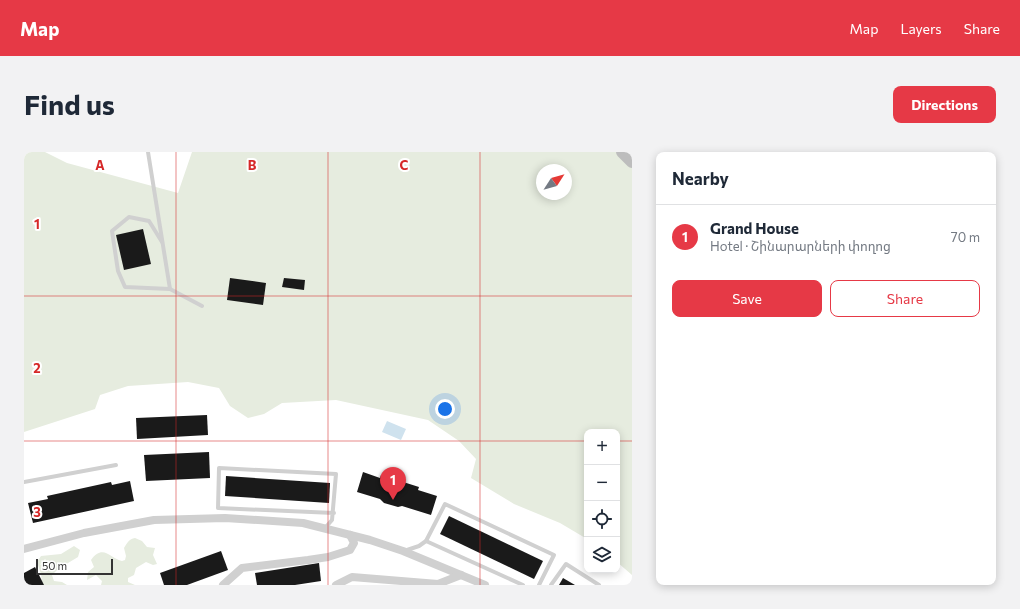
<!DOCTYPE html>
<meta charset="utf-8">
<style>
body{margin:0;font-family:Commissioner,"Noto Sans Armenian",sans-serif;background:#f2f2f3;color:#1f2937}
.controls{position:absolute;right:12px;bottom:12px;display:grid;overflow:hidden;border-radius:8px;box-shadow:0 2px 10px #0003}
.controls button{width:36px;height:36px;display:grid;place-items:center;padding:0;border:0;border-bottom:1px solid #e0e1e3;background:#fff;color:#1f2937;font:20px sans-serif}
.compass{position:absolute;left:512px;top:12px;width:36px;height:36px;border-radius:50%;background:#fff;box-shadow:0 2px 10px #0003;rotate:54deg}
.scale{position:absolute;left:12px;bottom:10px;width:77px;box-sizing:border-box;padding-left:4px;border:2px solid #333;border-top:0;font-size:11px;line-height:14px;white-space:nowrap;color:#333;-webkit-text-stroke:3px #fff;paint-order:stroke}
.you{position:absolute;left:421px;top:257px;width:14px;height:14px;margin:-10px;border:3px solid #fff;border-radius:50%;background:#1a73e8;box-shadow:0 0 0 6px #1a73e833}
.badge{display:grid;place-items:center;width:26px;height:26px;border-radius:50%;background:#e63946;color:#fff;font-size:13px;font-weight:700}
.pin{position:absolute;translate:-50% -33px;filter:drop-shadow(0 1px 2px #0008)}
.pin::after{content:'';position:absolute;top:21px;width:14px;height:12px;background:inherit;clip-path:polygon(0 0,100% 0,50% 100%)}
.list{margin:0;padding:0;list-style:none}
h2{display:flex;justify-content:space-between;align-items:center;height:52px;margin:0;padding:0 16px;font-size:17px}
h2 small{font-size:13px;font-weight:400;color:#747a83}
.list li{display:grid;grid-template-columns:26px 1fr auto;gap:12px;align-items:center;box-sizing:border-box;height:64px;padding:0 16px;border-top:1px solid #e0e1e3}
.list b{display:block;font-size:15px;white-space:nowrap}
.list p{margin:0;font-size:13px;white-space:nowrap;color:#747a83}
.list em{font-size:13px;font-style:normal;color:#747a83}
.actions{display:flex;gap:8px;padding:12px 16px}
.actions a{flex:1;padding:9px 0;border:1px solid #e63946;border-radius:8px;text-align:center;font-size:14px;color:#e63946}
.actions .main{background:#e63946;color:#fff}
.icon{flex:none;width:22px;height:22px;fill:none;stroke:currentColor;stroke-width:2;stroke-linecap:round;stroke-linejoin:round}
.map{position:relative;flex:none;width:608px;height:433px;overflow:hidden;border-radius:8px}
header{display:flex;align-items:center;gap:24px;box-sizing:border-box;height:56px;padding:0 20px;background:#e63946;color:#fff}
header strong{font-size:19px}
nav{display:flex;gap:22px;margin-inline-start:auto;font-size:14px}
.intro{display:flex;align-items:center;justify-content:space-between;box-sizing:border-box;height:96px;padding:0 24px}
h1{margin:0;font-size:28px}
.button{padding:10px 18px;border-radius:8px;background:#e63946;color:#fff;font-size:14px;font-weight:700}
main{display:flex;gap:24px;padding:0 24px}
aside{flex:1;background:#fff;border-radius:8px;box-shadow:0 2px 10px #0003}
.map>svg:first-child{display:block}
</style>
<header>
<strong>Map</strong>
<nav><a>Map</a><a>Layers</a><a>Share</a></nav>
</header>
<div class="intro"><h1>Find us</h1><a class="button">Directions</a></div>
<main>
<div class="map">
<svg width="608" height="433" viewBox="0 0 608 433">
<rect width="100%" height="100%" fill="#fff"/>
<!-- green -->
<g fill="#e6ecdf" fill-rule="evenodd">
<path d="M 0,0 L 21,0 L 43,11 L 154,41 L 168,0 L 592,0 L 608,14 L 608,423 L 593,410 L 593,280 L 563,280 L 563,387 L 536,371 L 490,352 L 447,326 L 452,307 L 435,289 L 404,268 L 312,248 L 258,251 L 240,262 L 224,266 L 206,254 L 195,236 L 164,230 L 104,234 L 76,243 L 71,257 L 0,280 ZM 518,18 L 542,18 L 542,42 L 518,42 Z"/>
<path d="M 111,386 L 118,389 L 123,395 L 131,396 L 129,403 L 133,412 L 129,413 L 122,410 L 112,416 L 110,423 L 104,426 L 104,430 L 111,433 L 77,433 L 78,429 L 72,423 L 63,428 L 64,420 L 70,415 L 67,408 C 79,391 87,407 98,409 L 101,408 L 102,404 L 100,396 C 103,391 105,387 111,386 Z"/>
<path d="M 50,394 L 56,398 L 54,405 L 34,417 L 28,423 L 30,429 L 38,430 L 43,433 L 18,433 L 17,422 L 13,410 L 17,404 L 37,402 Z"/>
</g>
<!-- water -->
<path fill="#cfe2ee" d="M 363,269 L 382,277 L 377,288 L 358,280 Z"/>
<!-- building -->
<g fill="#1a1a1a">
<path d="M 119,77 L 127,112 L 100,118 L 92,83 Z"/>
<path d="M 206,126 L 242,131 L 239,153 L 203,148 Z"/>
<path d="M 260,126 L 281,128 L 280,138 L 258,135 Z"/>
<path d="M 183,263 L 184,283 L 113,287 L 112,266 Z"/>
<path d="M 185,300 L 186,326 L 122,329 L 120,303 Z"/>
<path d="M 339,320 L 356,326 L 357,323 L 395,335 L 394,338 L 413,344 L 407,363 L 378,354 L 374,355 L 360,351 L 356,347 L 333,340 Z"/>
<path d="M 202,324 L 306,331 L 305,351 L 201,344 Z"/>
<path d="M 106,329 L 110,349 L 9,371 L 4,351 L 24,347 L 23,344 L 87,330 L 88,333 Z"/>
<path d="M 425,364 L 519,409 L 510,427 L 416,382 Z"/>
<path d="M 197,399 L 204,418 L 163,433 L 140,433 L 136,421 Z"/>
<path d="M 295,411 L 297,429 L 271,433 L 233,433 L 231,421 Z"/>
<path d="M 11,415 L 20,433 L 0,433 L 0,421 Z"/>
<path d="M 539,426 L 551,433 L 535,433 Z"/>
</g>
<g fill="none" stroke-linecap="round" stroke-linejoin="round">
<!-- lane -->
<g stroke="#d0d0d0" stroke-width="4">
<path d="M 124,0 L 146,137 L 178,154"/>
<path d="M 138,90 L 125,69 L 105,65 L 88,79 L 94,119 L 101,135 L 146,137"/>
<path d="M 0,330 L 92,313"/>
<path d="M 301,376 L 308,368 L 312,322 L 195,316 L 194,356 L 310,361"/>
<path d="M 402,389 L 499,433"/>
<path d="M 380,399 L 395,394 L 402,389 L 421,352 L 530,403 L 515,433"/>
<path d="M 527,433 L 542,412 L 575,433"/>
</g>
<!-- street -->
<g stroke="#d0d0d0" stroke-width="8">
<path d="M 0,397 L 60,381 L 130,368 L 201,366 L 279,371 L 346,388 L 379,399 L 461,433"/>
<path d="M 199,433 L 218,416 L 284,408 L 304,405 L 326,398 L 330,391 L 326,383"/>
<path d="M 312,433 L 328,425 L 414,432 L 437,423"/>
</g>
<!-- secondary -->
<path stroke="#bdbdbd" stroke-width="12" d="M 598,0 L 608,10"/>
</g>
<!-- grid -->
<path fill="none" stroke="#d62828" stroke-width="1" stroke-opacity="0.55" d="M 152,0 L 152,433M 304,0 L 304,433M 456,0 L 456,433M 0,144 L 608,144M 0,289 L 563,289M 593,289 L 608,289"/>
<g font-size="13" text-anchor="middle" font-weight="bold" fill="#d62828" stroke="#fff" stroke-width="4" stroke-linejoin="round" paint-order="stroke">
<text x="76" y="18">A</text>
<text x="228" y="18">B</text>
<text x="380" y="18">C</text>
<text x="13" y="77">1</text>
<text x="13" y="221">2</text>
<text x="13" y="365">3</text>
</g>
</svg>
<div class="controls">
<button>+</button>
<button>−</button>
<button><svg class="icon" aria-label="locate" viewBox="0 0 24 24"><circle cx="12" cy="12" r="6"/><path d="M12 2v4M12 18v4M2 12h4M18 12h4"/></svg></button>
<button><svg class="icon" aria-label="layers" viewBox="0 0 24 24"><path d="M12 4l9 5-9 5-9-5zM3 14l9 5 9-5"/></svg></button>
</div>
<svg class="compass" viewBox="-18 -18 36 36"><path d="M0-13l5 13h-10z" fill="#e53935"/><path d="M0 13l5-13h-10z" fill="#747a83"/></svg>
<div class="scale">50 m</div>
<div class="you"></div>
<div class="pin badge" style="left:369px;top:348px">1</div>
</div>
<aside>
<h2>Nearby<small></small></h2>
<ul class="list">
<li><span class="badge">1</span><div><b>Grand House</b><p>Hotel · Շինարարների փողոց</p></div><em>70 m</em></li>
</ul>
<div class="actions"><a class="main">Save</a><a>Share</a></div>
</aside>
</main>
